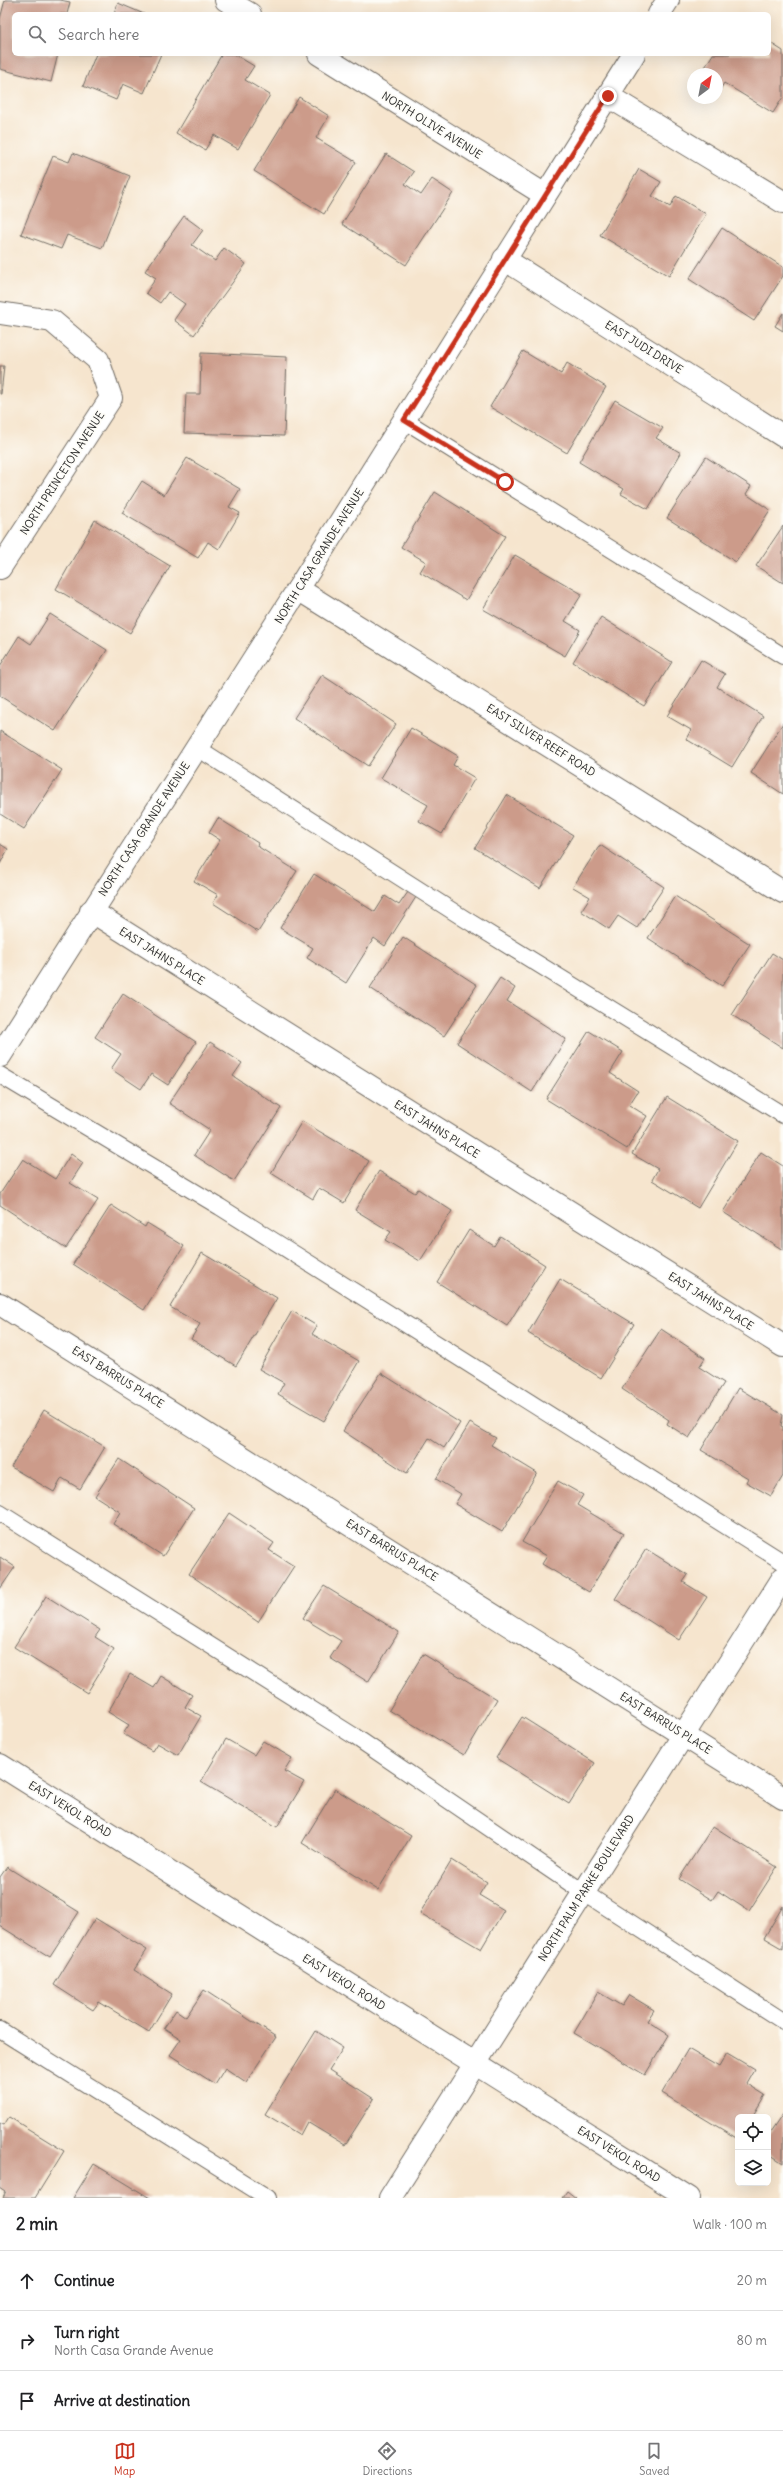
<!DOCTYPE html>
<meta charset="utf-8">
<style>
body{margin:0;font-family:Delius,sans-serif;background:#f6f6f6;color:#202124}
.controls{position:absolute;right:12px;bottom:12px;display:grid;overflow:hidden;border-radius:6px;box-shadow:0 4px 16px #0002}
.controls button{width:36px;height:36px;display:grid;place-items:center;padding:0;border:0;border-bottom:1px solid #e0e0e0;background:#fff;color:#202124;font:20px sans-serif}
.compass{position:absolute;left:687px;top:68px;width:36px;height:36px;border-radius:50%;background:#fff;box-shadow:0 4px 16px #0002;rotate:32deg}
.stop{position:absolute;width:12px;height:12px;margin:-9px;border:3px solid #c8321e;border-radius:50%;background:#fff}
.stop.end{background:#c8321e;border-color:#fff;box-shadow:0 1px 4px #0008}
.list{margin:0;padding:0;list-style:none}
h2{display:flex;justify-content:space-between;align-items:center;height:52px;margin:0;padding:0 16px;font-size:17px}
h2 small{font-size:13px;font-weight:400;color:#757577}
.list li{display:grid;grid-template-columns:26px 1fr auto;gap:12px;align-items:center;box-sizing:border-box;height:60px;padding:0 16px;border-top:1px solid #e0e0e0}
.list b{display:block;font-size:15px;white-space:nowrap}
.list p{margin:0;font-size:13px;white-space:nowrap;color:#757577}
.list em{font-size:13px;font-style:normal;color:#757577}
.icon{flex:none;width:22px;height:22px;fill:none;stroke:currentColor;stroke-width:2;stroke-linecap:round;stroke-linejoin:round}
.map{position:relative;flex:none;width:783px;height:2198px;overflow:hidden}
.search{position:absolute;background:#fff;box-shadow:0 4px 16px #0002;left:12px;right:12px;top:12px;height:44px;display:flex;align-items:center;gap:10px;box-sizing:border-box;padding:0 14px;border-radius:6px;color:#757577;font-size:15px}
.sheet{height:232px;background:#fff}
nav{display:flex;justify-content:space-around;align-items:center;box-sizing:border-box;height:56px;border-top:1px solid #e0e0e0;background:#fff;font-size:11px;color:#757577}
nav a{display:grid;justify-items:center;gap:2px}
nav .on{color:#c8321e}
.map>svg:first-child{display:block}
</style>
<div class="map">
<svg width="783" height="2198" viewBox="0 0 783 2198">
<rect width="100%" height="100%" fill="#fdfcf7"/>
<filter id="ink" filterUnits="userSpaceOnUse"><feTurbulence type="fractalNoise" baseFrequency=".025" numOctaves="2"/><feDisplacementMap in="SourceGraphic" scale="8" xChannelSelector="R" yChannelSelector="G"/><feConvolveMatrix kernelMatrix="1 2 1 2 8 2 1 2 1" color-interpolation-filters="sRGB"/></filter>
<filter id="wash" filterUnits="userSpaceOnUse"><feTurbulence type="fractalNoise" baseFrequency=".012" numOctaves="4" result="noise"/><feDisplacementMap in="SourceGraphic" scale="16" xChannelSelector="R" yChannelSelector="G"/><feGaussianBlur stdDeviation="0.9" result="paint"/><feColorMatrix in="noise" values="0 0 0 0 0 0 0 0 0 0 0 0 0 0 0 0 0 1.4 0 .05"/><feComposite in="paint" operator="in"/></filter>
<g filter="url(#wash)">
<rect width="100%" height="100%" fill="#f6e5ce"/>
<g id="blocks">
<!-- building -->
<g fill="#cc9b8a">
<path d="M 5,0 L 60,0 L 70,2 L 67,14 L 14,14 L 14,54 L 58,54 L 51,82 L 0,69 L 0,19 Z"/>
<path d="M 118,3 L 144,14 L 114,14 Z"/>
<path d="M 769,42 L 783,51 L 783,97 L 773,113 L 724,83 L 717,95 L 717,74 L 701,74 L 713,54 L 769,54 Z"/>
<path d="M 96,54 L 161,54 L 144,93 L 123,84 L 116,100 L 83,86 Z"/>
<path d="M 222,54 L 234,54 L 254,66 L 245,80 L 270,95 L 238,149 L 214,135 L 205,150 L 176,133 Z"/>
<path d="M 299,97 L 329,116 L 316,138 L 356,162 L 324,214 L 254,171 Z"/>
<path d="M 73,153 L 130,176 L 102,248 L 67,235 L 61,249 L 21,234 L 53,156 L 69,162 Z"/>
<path d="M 386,154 L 414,172 L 405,184 L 421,195 L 432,179 L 453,193 L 406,265 L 342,224 Z"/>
<path d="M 639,169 L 661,182 L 652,196 L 670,207 L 676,196 L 706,214 L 669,276 L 600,235 Z"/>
<path d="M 184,216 L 203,230 L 192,245 L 215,261 L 224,248 L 246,264 L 194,335 L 174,320 L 185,304 L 168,292 L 160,303 L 146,293 L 156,278 L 145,271 Z"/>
<path d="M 722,228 L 783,267 L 783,276 L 754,321 L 689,279 Z"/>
<path d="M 783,313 L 783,331 L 775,326 Z"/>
<path d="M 523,351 L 561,374 L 567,363 L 606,387 L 567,453 L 490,407 Z"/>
<path d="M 201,353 L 287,357 L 284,436 L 184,433 L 186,394 L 200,394 Z"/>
<path d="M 0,366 L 4,366 L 1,394 L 0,394 Z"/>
<path d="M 615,400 L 663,428 L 656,438 L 681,453 L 648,509 L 621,494 L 624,489 L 579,462 Z"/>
<path d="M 706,457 L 751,486 L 746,494 L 770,510 L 736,562 L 667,518 Z"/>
<path d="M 187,458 L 240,489 L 229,507 L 240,513 L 219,549 L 208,542 L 198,558 L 122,513 L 142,481 L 164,495 Z"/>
<path d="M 435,492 L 505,536 L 466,600 L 420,572 L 426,562 L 401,547 Z"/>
<path d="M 95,520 L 170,566 L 130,633 L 56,589 Z"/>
<path d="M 783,526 L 783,583 L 756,566 Z"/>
<path d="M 515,555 L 582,594 L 565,621 L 580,630 L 565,656 L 483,609 Z"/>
<path d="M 50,614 L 107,650 L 55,731 L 0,696 L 0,666 L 19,636 L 31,644 Z"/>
<path d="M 601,617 L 672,662 L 644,706 L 573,662 Z"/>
<path d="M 701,660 L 725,674 L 717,687 L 763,716 L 732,767 L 686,739 L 691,730 L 667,716 Z"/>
<path d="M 322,675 L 396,724 L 368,766 L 294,718 Z"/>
<path d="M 783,723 L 783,794 L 751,773 Z"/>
<path d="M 411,728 L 458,756 L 453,765 L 475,778 L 442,834 L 419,821 L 428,805 L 381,778 Z"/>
<path d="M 0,731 L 62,770 L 24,829 L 0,814 Z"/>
<path d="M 507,795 L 573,835 L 540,888 L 475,848 Z"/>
<path d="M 218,818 L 258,843 L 257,846 L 297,871 L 258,932 L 213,903 L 218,895 L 194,881 L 220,840 L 209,833 Z"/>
<path d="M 0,844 L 8,849 L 0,864 Z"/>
<path d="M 600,845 L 664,887 L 637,928 L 618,916 L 609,929 L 581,911 L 590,897 L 573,887 Z"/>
<path d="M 314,874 L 375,912 L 385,896 L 399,905 L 408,892 L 416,897 L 385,946 L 374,938 L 346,983 L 307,958 L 313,948 L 280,928 Z"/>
<path d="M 675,896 L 750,944 L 722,986 L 648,938 Z"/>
<path d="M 403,937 L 477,985 L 444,1036 L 370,988 Z"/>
<path d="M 772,953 L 783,960 L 783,1048 L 732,1015 Z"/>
<path d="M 500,978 L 515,988 L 507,1001 L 566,1039 L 532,1092 L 457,1043 Z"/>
<path d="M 123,994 L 196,1042 L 168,1085 L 151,1074 L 141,1089 L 111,1069 L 121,1054 L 95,1037 Z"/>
<path d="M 589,1031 L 623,1052 L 610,1073 L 638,1091 L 629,1105 L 647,1116 L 627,1149 L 546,1099 Z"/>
<path d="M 210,1042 L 242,1063 L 233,1076 L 281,1108 L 234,1181 L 194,1155 L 210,1130 L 169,1103 Z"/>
<path d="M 667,1097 L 738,1141 L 698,1208 L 652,1180 L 658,1169 L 632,1154 Z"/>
<path d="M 302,1121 L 369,1161 L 344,1203 L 319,1188 L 313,1199 L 271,1173 Z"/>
<path d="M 761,1152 L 783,1166 L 783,1250 L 723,1212 Z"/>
<path d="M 71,1154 L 83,1163 L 70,1183 L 98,1200 L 66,1248 L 0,1205 L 0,1194 L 23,1159 L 55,1179 Z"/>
<path d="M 379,1171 L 415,1193 L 418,1189 L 452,1211 L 420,1261 L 385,1240 L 391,1232 L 355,1210 Z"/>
<path d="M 111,1205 L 145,1227 L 147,1223 L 184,1246 L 144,1310 L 73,1264 Z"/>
<path d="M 469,1230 L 494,1246 L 500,1236 L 545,1265 L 507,1326 L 437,1282 Z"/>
<path d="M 202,1253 L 277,1298 L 236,1366 L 191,1339 L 200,1324 L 170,1307 Z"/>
<path d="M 560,1279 L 634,1324 L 601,1378 L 528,1333 Z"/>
<path d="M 292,1311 L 317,1326 L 312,1334 L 359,1361 L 324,1421 L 278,1394 L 284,1383 L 259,1369 Z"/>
<path d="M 661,1329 L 705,1358 L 699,1367 L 724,1383 L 689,1438 L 667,1424 L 669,1420 L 622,1389 Z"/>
<path d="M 381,1373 L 460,1423 L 444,1448 L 429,1438 L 407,1473 L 343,1431 Z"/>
<path d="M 738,1388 L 783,1415 L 781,1426 L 783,1427 L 783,1476 L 771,1496 L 746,1482 L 748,1478 L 701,1450 Z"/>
<path d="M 44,1410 L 105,1447 L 80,1489 L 62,1478 L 54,1492 L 11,1467 Z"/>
<path d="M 470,1423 L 496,1438 L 491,1445 L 537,1473 L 502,1532 L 455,1504 L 461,1494 L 436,1479 Z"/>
<path d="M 119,1459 L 194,1508 L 163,1556 L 113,1524 L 120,1512 L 95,1496 Z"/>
<path d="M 558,1481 L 583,1495 L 577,1505 L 624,1533 L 589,1592 L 542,1564 L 547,1556 L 522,1542 Z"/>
<path d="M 229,1513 L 274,1543 L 269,1550 L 294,1566 L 258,1622 L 189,1574 Z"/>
<path d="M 646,1549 L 688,1575 L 683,1582 L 707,1597 L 679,1640 L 615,1599 Z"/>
<path d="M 0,1557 L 15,1567 L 0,1589 Z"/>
<path d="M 324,1586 L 399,1632 L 368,1682 L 330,1658 L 341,1641 L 303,1618 Z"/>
<path d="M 46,1596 L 100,1630 L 95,1637 L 114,1649 L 87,1693 L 14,1647 Z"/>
<path d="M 423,1654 L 497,1699 L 464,1755 L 389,1710 Z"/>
<path d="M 130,1674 L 154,1688 L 161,1676 L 192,1695 L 185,1707 L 201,1716 L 178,1755 L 157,1743 L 152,1751 L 123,1734 L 129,1725 L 108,1712 Z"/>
<path d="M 522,1717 L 595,1763 L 569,1804 L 496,1758 Z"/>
<path d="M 226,1739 L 254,1755 L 263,1741 L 292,1758 L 284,1771 L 304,1782 L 277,1827 L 201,1782 Z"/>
<path d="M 335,1789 L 411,1836 L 378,1890 L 302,1843 Z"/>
<path d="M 713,1826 L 777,1867 L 749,1911 L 718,1891 L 712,1900 L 679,1879 Z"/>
<path d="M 452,1860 L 487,1882 L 479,1895 L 504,1910 L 481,1949 L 420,1913 Z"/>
<path d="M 7,1867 L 79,1912 L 50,1957 L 0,1926 L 0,1877 Z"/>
<path d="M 783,1906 L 783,1949 L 764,1938 Z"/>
<path d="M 95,1918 L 147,1950 L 134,1970 L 172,1994 L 149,2032 L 99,2002 L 93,2010 L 54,1985 Z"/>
<path d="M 204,1990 L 276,2037 L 246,2082 L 225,2068 L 215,2084 L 170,2055 L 181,2039 L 164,2028 L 176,2010 L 186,2017 Z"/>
<path d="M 598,1992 L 622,2006 L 629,1995 L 654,2010 L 647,2021 L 669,2035 L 645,2075 L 574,2033 Z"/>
<path d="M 316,2031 L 343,2048 L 329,2070 L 374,2099 L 345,2145 L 307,2122 L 300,2135 L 265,2114 Z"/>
<path d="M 688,2049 L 719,2067 L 727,2053 L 754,2069 L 746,2083 L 765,2095 L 752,2117 L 738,2117 L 738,2139 L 662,2093 Z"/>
<path d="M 783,2114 L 783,2163 L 768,2153 L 768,2136 Z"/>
<path d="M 9,2117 L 64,2151 L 35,2198 L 3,2198 L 6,2192 L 0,2188 L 0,2123 L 4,2125 Z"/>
<path d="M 94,2164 L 150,2198 L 73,2198 Z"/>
<path d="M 567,2191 L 576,2198 L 562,2198 Z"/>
</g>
</g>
</g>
<g filter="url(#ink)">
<use href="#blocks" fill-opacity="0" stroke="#726c64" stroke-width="1"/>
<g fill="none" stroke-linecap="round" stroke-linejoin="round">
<defs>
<g id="service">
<path d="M 404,420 L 783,656"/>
<path d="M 196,747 L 465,919 L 783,1115"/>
<path d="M 0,1075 L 220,1207 L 783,1562"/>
<path d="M 0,1513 L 354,1736 L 583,1892 L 783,2021"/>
<path d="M 0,2030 L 268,2198"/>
</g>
<g id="minor">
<path d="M 226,0 L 250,14"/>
<path d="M 659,14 L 668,0"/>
<path d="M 319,54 L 545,195"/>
<path d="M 608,96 L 783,202"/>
<path d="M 504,259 L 783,436"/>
<path d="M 0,313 L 52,321 L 98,360 L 111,398 L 0,568"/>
<path d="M 298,589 L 783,892"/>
<path d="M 91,911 L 783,1346"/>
<path d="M 0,1056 L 298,589 L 634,54"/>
<path d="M 0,1304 L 783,1798"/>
<path d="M 0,1765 L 689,2198"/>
<path d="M 390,2198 L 783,1578"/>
</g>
</defs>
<!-- service casing -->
<use href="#service" stroke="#726c64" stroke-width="18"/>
<!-- minor casing -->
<use href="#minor" stroke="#726c64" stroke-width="24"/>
<!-- service -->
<use href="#service" stroke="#fff" stroke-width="16"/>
<!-- minor -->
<use href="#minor" stroke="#fff" stroke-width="22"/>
</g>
</g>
<g fill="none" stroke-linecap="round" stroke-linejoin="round" filter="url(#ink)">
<!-- route -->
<path stroke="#c8321e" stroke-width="5" d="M 505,482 L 404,420 L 608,96"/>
</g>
<g text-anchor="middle" stroke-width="3.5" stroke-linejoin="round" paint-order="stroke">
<!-- street labels -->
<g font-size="11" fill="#2b2b2b" stroke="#fdfcf7">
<text transform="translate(432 125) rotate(32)" y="4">NORTH OLIVE AVENUE</text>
<text transform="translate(644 347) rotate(32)" y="4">EAST JUDI DRIVE</text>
<text transform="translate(62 473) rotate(-57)" y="4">NORTH PRINCETON AVENUE</text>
<text transform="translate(319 556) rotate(-58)" y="4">NORTH CASA GRANDE AVENUE</text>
<text transform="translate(541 740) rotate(32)" y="4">EAST SILVER REEF ROAD</text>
<text transform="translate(144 829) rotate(-57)" y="4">NORTH CASA GRANDE AVENUE</text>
<text transform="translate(162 956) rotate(32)" y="4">EAST JAHNS PLACE</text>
<text transform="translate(437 1129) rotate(32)" y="4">EAST JAHNS PLACE</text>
<text transform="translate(711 1301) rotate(32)" y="4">EAST JAHNS PLACE</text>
<text transform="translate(118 1377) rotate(32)" y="4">EAST BARRUS PLACE</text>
<text transform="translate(392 1550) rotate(32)" y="4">EAST BARRUS PLACE</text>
<text transform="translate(666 1723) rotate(32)" y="4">EAST BARRUS PLACE</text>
<text transform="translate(70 1809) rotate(32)" y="4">EAST VEKOL ROAD</text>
<text transform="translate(586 1888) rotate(-58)" y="4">NORTH PALM PARKE BOULEVARD</text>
<text transform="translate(344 1982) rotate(32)" y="4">EAST VEKOL ROAD</text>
<text transform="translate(619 2154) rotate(32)" y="4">EAST VEKOL ROAD</text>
</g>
</g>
</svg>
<div class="controls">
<button><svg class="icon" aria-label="locate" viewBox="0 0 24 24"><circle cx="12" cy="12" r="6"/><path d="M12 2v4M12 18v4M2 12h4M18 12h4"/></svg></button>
<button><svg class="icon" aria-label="layers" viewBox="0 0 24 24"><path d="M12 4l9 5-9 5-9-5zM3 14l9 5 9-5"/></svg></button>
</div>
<svg class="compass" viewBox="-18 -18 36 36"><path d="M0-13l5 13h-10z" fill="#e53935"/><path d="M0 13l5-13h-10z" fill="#757577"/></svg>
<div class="stop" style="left:505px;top:482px"></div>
<div class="stop end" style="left:608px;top:96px"></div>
<div class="search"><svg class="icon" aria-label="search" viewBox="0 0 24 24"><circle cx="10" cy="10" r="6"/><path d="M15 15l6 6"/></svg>Search here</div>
</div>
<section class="sheet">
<h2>2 min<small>Walk · 100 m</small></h2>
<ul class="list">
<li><svg class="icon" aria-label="ahead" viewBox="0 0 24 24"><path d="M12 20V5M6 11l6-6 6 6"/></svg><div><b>Continue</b></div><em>20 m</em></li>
<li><svg class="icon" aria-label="right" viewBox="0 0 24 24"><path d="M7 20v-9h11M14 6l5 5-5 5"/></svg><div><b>Turn right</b><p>North Casa Grande Avenue</p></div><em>80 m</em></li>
<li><svg class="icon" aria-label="arrive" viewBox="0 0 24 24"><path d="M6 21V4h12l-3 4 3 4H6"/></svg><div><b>Arrive at destination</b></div></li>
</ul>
</section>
<nav>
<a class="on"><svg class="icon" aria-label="map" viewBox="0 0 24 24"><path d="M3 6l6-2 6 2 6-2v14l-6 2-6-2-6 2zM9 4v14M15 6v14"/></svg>Map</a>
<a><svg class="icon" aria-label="directions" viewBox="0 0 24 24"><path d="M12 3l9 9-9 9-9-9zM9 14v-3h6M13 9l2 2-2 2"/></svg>Directions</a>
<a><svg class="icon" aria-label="saved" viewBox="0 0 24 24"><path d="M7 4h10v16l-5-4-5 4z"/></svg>Saved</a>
</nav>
